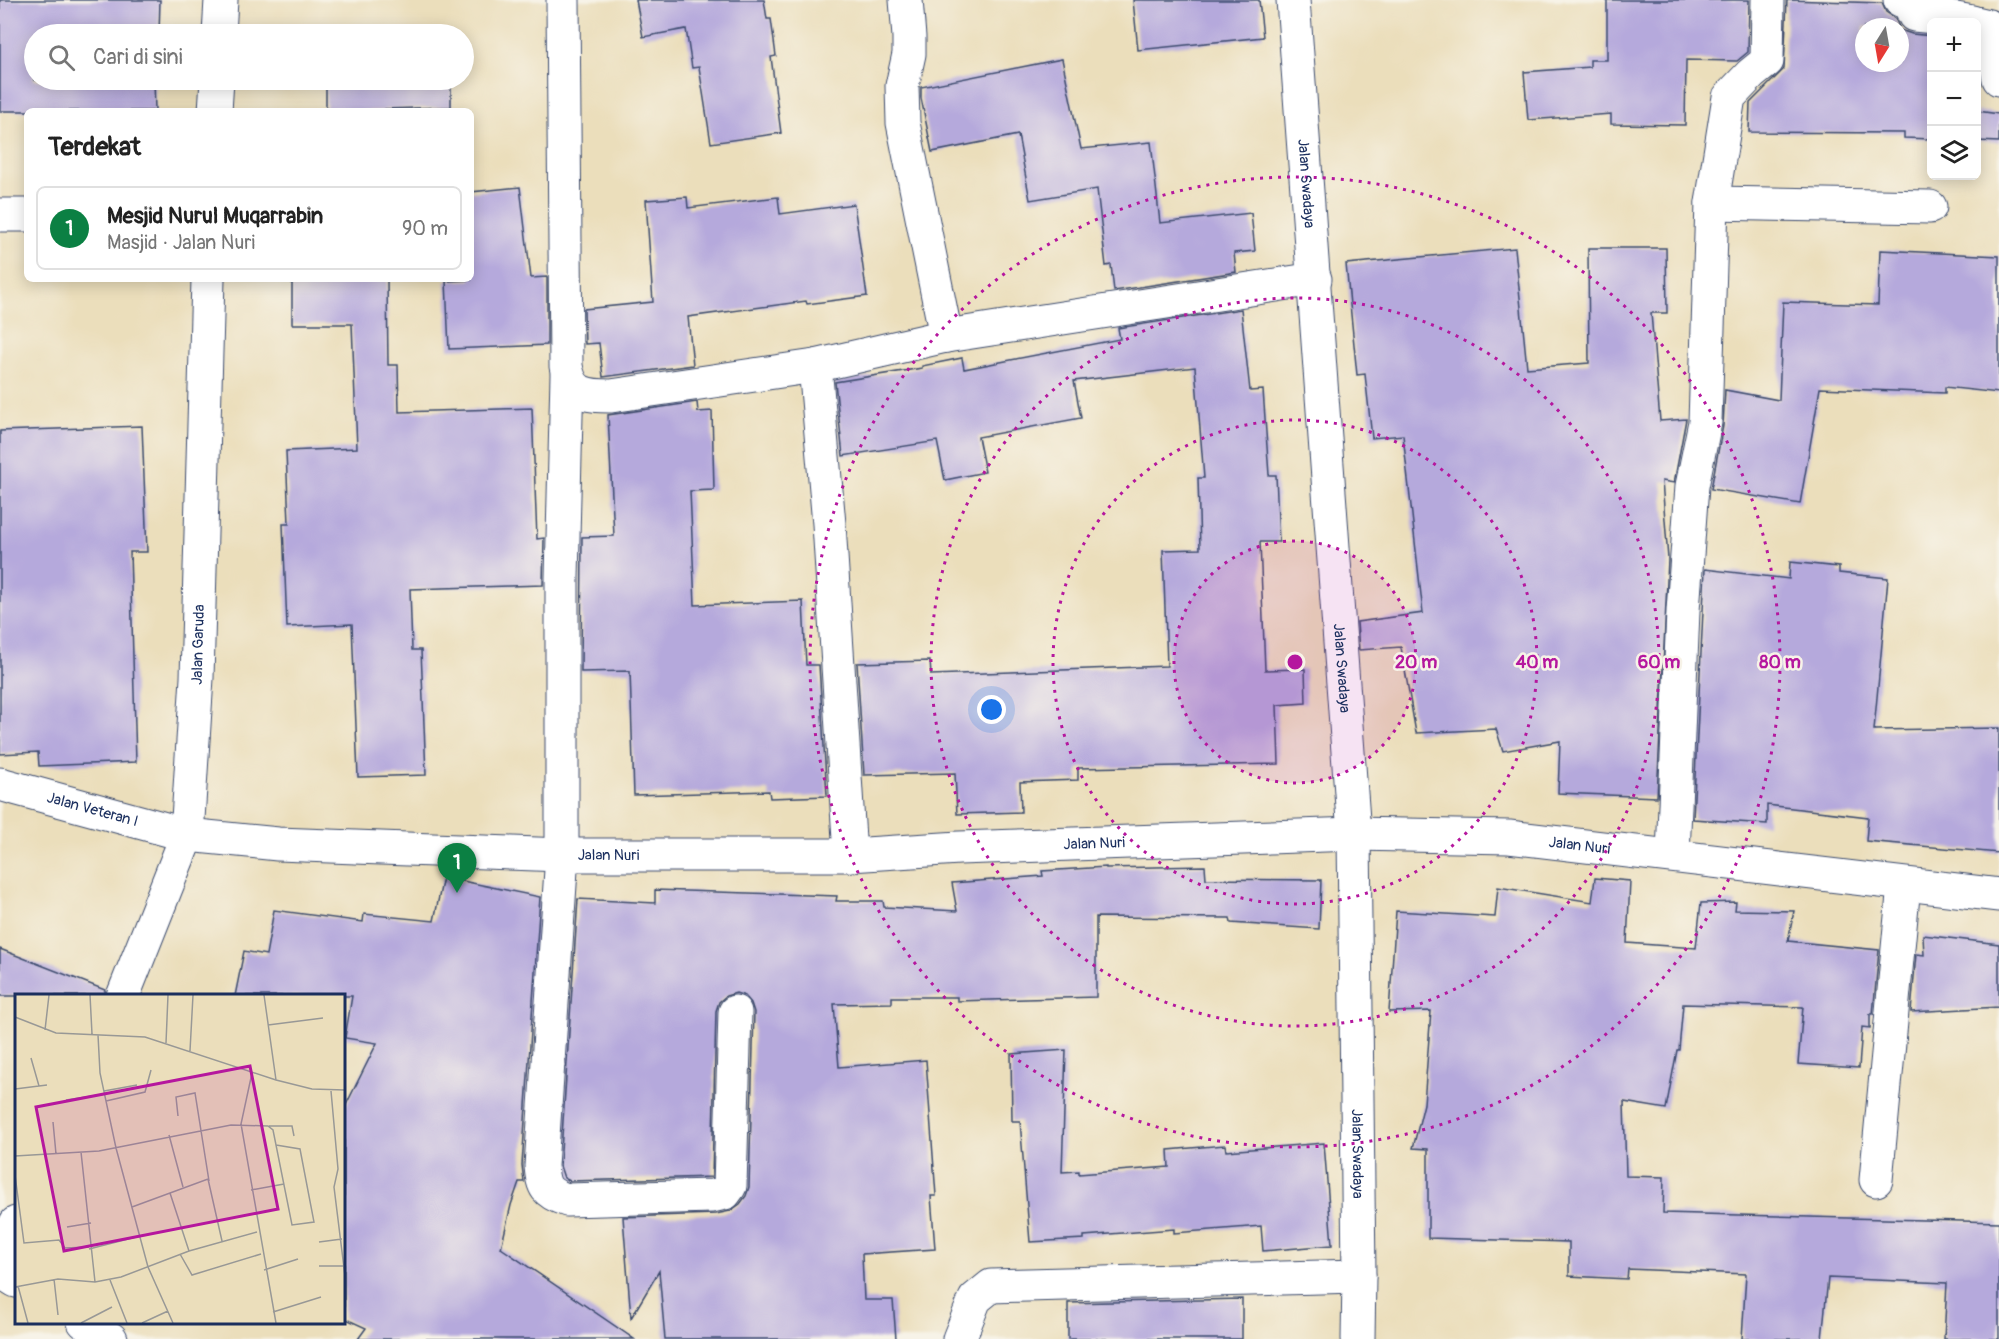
<!DOCTYPE html>
<html lang="id">
<meta charset="utf-8">
<style>
body{margin:0;font-family:Pangolin,sans-serif;background:#f6f6f6;color:#222}
.controls{position:absolute;right:18px;top:18px;display:grid;overflow:hidden;border-radius:9px;box-shadow:0 3px 15px #0003}
.controls button{width:54px;height:54px;display:grid;place-items:center;padding:0;border:0;border-bottom:2px solid #e0e0e0;background:#fff;color:#222;font:30px sans-serif}
.compass{position:absolute;left:1855px;top:18px;width:54px;height:54px;border-radius:50%;background:#fff;box-shadow:0 3px 15px #0003;rotate:191deg}
.you{position:absolute;left:992px;top:710px;width:21px;height:21px;margin:-15px;border:4px solid #fff;border-radius:50%;background:#1a73e8;box-shadow:0 0 0 9px #1a73e833}
.badge{display:grid;place-items:center;width:39px;height:39px;border-radius:50%;background:#0b8043;color:#fff;font-size:20px;font-weight:700}
.pin{position:absolute;translate:-50% -50px;filter:drop-shadow(0 2px 3px #0008)}
.pin::after{content:'';position:absolute;top:32px;width:21px;height:18px;background:inherit;clip-path:polygon(0 0,100% 0,50% 100%)}
.list{margin:0;padding:0;list-style:none}
h2{display:flex;justify-content:space-between;align-items:center;height:78px;margin:0;padding:0 24px;font-size:26px}
h2 small{font-size:20px;font-weight:400;color:#767676}
.list li{display:grid;grid-template-columns:39px 1fr auto;gap:18px;align-items:center;box-sizing:border-box;height:84px;margin:0 12px 12px;padding:0 12px;border:2px solid #e0e0e0;border-radius:9px}
.list b{display:block;font-size:22px;white-space:nowrap}
.list p{margin:0;font-size:20px;white-space:nowrap;color:#767676}
.list em{font-size:20px;font-style:normal;color:#767676}
.icon{flex:none;width:33px;height:33px;fill:none;stroke:currentColor;stroke-width:2;stroke-linecap:round;stroke-linejoin:round}
.map{position:relative;flex:none;width:1999px;height:1339px;overflow:hidden}
.search{position:absolute;background:#fff;box-shadow:0 3px 15px #0003;left:24px;top:24px;width:450px;height:66px;display:flex;align-items:center;gap:15px;box-sizing:border-box;padding:0 21px;border-radius:33px;color:#767676;font-size:22px}
.panel{position:absolute;background:#fff;box-shadow:0 3px 15px #0003;left:24px;top:108px;width:450px;height:174px;border-radius:9px}
.map>svg:first-child{display:block}
</style>
<div class="map">
<svg width="1999" height="1339" viewBox="0 0 1999 1339">
<rect width="100%" height="100%" fill="#f7f3e8"/>
<filter id="ink" filterUnits="userSpaceOnUse"><feTurbulence type="fractalNoise" baseFrequency=".0167" numOctaves="2"/><feDisplacementMap in="SourceGraphic" scale="12" xChannelSelector="R" yChannelSelector="G"/><feConvolveMatrix kernelMatrix="1 2 1 2 8 2 1 2 1" color-interpolation-filters="sRGB"/></filter>
<filter id="wash" filterUnits="userSpaceOnUse"><feTurbulence type="fractalNoise" baseFrequency=".008" numOctaves="4" result="noise"/><feDisplacementMap in="SourceGraphic" scale="24" xChannelSelector="R" yChannelSelector="G"/><feGaussianBlur stdDeviation="1.35" result="paint"/><feColorMatrix in="noise" values="0 0 0 0 0 0 0 0 0 0 0 0 0 0 0 0 0 1.4 0 .05"/><feComposite in="paint" operator="in"/></filter>
<g filter="url(#wash)">
<rect width="100%" height="100%" fill="#ebdebb"/>
<g id="blocks">
<!-- building -->
<g fill="#b5a9dc">
<path d="M 0,0 L 160,0 L 159,34 L 34,34 L 34,80 L 154,80 L 155,111 L 0,111 Z"/>
<path d="M 636,0 L 764,0 L 767,19 L 771,19 L 776,56 L 771,57 L 781,133 L 711,143 L 699,67 L 692,68 L 686,29 L 643,37 Z"/>
<path d="M 1133,0 L 1259,0 L 1263,37 L 1138,50 Z"/>
<path d="M 1607,0 L 1749,0 L 1748,52 L 1737,61 L 1686,60 L 1685,125 L 1611,124 L 1611,114 L 1528,120 L 1524,72 L 1590,67 L 1590,60 L 1607,60 Z"/>
<path d="M 1787,0 L 1882,3 L 1886,12 L 1895,18 L 1899,27 L 1864,27 L 1864,63 L 1900,63 L 1900,30 L 1912,34 L 1932,36 L 1932,139 L 1904,138 L 1904,133 L 1749,132 L 1750,103 L 1784,69 Z"/>
<path d="M 1062,59 L 1081,149 L 1151,142 L 1160,223 L 1251,213 L 1255,251 L 1234,253 L 1236,272 L 1114,291 L 1111,265 L 1106,266 L 1097,189 L 1030,200 L 1018,135 L 932,152 L 921,98 L 921,87 Z"/>
<path d="M 326,80 L 451,80 L 451,107 L 385,109 L 385,111 L 326,111 Z"/>
<path d="M 1977,111 L 1999,114 L 1999,142 L 1977,141 Z"/>
<path d="M 520,187 L 531,278 L 547,277 L 547,345 L 449,349 L 446,281 L 471,280 L 471,192 Z"/>
<path d="M 687,197 L 688,208 L 778,197 L 780,214 L 854,204 L 867,296 L 807,304 L 806,301 L 688,317 L 693,365 L 603,377 L 599,343 L 585,344 L 584,309 L 653,302 L 646,200 Z"/>
<path d="M 1515,248 L 1527,368 L 1589,363 L 1588,248 L 1666,248 L 1667,313 L 1651,313 L 1660,421 L 1686,419 L 1674,483 L 1662,481 L 1668,559 L 1657,797 L 1558,793 L 1560,741 L 1503,751 L 1496,729 L 1416,733 L 1401,647 L 1359,650 L 1357,622 L 1423,613 L 1403,435 L 1372,438 L 1365,374 L 1357,375 L 1346,264 Z"/>
<path d="M 1880,250 L 1999,256 L 1999,393 L 1945,387 L 1945,393 L 1820,388 L 1800,504 L 1711,489 L 1723,426 L 1725,390 L 1779,400 L 1783,302 L 1878,305 Z"/>
<path d="M 292,279 L 387,279 L 388,365 L 398,365 L 399,412 L 532,408 L 537,539 L 544,538 L 543,585 L 410,589 L 412,650 L 421,650 L 426,775 L 358,777 L 352,624 L 287,627 L 283,524 L 289,524 L 286,451 L 357,448 L 352,324 L 292,324 Z"/>
<path d="M 1241,309 L 1250,391 L 1263,390 L 1269,475 L 1276,475 L 1279,542 L 1260,542 L 1265,670 L 1305,669 L 1306,703 L 1277,705 L 1279,764 L 1078,768 L 1078,780 L 1020,782 L 1021,812 L 957,814 L 955,773 L 864,775 L 857,663 L 930,661 L 931,675 L 1167,666 L 1163,550 L 1200,549 L 1198,478 L 1204,478 L 1195,367 L 1074,381 L 1081,418 L 978,437 L 985,472 L 945,480 L 937,441 L 843,456 L 835,382 L 922,368 L 922,366 L 962,358 L 964,369 L 1120,339 L 1118,328 Z"/>
<path d="M 697,402 L 698,412 L 712,411 L 714,490 L 690,491 L 695,605 L 803,601 L 806,665 L 819,665 L 827,796 L 770,798 L 769,791 L 634,795 L 630,671 L 581,672 L 582,537 L 614,536 L 608,415 Z"/>
<path d="M 142,426 L 147,552 L 130,552 L 136,762 L 39,766 L 38,752 L 0,754 L 0,431 Z"/>
<path d="M 1790,562 L 1839,567 L 1839,573 L 1888,578 L 1874,730 L 1999,728 L 1999,853 L 1866,841 L 1868,817 L 1767,805 L 1767,824 L 1693,819 L 1705,569 L 1789,579 Z"/>
<path d="M 1205,866 L 1206,879 L 1321,880 L 1319,929 L 1231,923 L 1230,918 L 1096,917 L 1096,997 L 957,1001 L 957,997 L 892,997 L 892,1003 L 834,1004 L 839,1067 L 926,1060 L 936,1196 L 931,1196 L 935,1249 L 862,1254 L 864,1300 L 893,1300 L 896,1339 L 665,1339 L 659,1271 L 631,1318 L 623,1217 L 716,1214 L 730,1211 L 740,1204 L 746,1196 L 749,1187 L 754,1012 L 751,1003 L 745,996 L 736,993 L 726,996 L 719,1002 L 716,1011 L 712,1177 L 570,1181 L 564,1178 L 560,1166 L 578,899 L 655,903 L 655,890 L 837,896 L 836,901 L 883,901 L 884,907 L 957,911 L 952,883 L 1043,876 L 1042,871 L 1106,867 L 1106,868 Z"/>
<path d="M 443,877 L 540,897 L 522,1165 L 524,1182 L 519,1182 L 511,1205 L 501,1248 L 634,1339 L 358,1339 L 366,1328 L 344,1318 L 344,1109 L 377,1043 L 345,1038 L 352,996 L 235,996 L 244,951 L 266,955 L 274,910 L 363,922 L 364,914 L 434,921 Z"/>
<path d="M 1595,878 L 1630,881 L 1627,943 L 1696,948 L 1701,903 L 1736,902 L 1735,910 L 1794,911 L 1788,941 L 1879,950 L 1873,1014 L 1870,1014 L 1870,1028 L 1862,1027 L 1859,1068 L 1798,1064 L 1803,1007 L 1683,1004 L 1679,1050 L 1677,1050 L 1666,1109 L 1624,1102 L 1626,1176 L 1664,1177 L 1663,1213 L 1999,1222 L 1999,1339 L 1944,1339 L 1947,1283 L 1828,1278 L 1822,1339 L 1742,1339 L 1746,1274 L 1628,1269 L 1627,1279 L 1569,1276 L 1569,1242 L 1428,1238 L 1428,1149 L 1413,1148 L 1424,1104 L 1431,1011 L 1389,1012 L 1396,911 L 1495,917 L 1498,887 L 1592,902 Z"/>
<path d="M 1923,935 L 1999,944 L 1999,1007 L 1911,1012 L 1916,954 L 1924,955 Z"/>
<path d="M 0,949 L 105,990 L 105,996 L 0,996 Z"/>
<path d="M 1066,1050 L 1062,1172 L 1079,1171 L 1079,1174 L 1169,1167 L 1168,1150 L 1225,1145 L 1226,1151 L 1324,1143 L 1332,1245 L 1263,1251 L 1261,1226 L 1174,1233 L 1174,1229 L 1084,1236 L 1084,1239 L 1030,1242 L 1020,1121 L 1012,1121 L 1011,1054 Z"/>
<path d="M 1242,1299 L 1242,1339 L 1068,1339 L 1068,1303 Z"/>
</g>
</g>
</g>
<g filter="url(#ink)">
<use href="#blocks" fill-opacity="0" stroke="#3a496c" stroke-width="1.5"/>
<g fill="none" stroke-linecap="round" stroke-linejoin="round">
<defs>
<g id="minor">
<path d="M 563,0 L 566,366 C 571,394 585,396 611,396 L 815,366 L 946,336 L 1315,279"/>
<path d="M 906,0 L 909,37 L 909,54 L 902,86 L 903,123 L 946,336"/>
<path id="s1" d="M 1293,0 L 1354,834 L 1359,1276 L 1358,1339"/>
<path d="M 1900,0 L 1909,3 L 1914,15 L 1956,19 L 1972,22"/>
<path d="M 1976,23 L 1989,26 L 1999,79"/>
<path d="M 1712,203 L 1930,207"/>
<path d="M 0,215 L 27,215"/>
<path d="M 815,366 L 829,524 L 850,855"/>
<path d="M 567,375 L 562,578 L 562,855 L 541,1166 C 543,1188 546,1193 567,1200 L 712,1196 L 725,1193 L 730,1186 L 735,1012"/>
<path id="s2" d="M 0,784 L 187,835 L 278,844 L 562,855 L 850,855 L 959,848 L 1354,834 L 1509,837 L 1999,895"/>
<path d="M 1673,855 L 1683,611 L 1692,486 L 1705,422 L 1712,203 L 1729,97 L 1751,74 L 1767,61 L 1768,0"/>
<path d="M 1876,1180 L 1904,885"/>
<path d="M 959,1339 L 975,1299 L 991,1286 L 1359,1276"/>
</g>
<g id="tertiary">
<path d="M 219,34 L 221,0"/>
<path d="M 215,111 L 217,80"/>
<path id="s3" d="M 123,996 L 187,835 L 197,678 L 208,279"/>
<path d="M 0,1257 L 16,1223"/>
<path d="M 0,1271 L 16,1281"/>
<path d="M 84,1322 L 111,1339"/>
</g>
</defs>
<!-- minor casing -->
<use href="#minor" stroke="#3a496c" stroke-width="35"/>
<!-- tertiary casing -->
<use href="#tertiary" stroke="#3a496c" stroke-width="35"/>
<!-- minor -->
<use href="#minor" stroke="#fff" stroke-width="33"/>
<!-- tertiary -->
<use href="#tertiary" stroke="#fff" stroke-width="33"/>
</g>
</g>
<!-- distance rings -->
<circle cx="1295" cy="662" r="121" fill="#b5179e" fill-opacity=".12"/>
<g fill="none" stroke="#b5179e" stroke-width="3" stroke-dasharray="3 6">
<circle cx="1295" cy="662" r="121"/>
<circle cx="1295" cy="662" r="242"/>
<circle cx="1295" cy="662" r="364"/>
<circle cx="1295" cy="662" r="485"/>
</g>
<g text-anchor="middle" stroke-width="5" stroke-linejoin="round" paint-order="stroke">
<!-- street labels -->
<g font-size="15" fill="#1b2f5e" stroke="#f7f3e8">
<text dy="5" stroke="none"><textPath href="#s1" startOffset="184">Jalan Swadaya</textPath></text>
<text dy="5" stroke="none"><textPath href="#s3" startOffset="364">Jalan Garuda</textPath></text>
<text dy="5" stroke="none"><textPath href="#s1" startOffset="670">Jalan Swadaya</textPath></text>
<text dy="5" stroke="none"><textPath href="#s2" startOffset="96">Jalan Veteran I</textPath></text>
<text dy="5" stroke="none"><textPath href="#s2" startOffset="1102">Jalan Nuri</textPath></text>
<text dy="5" stroke="none"><textPath href="#s2" startOffset="1588">Jalan Nuri</textPath></text>
<text dy="5" stroke="none"><textPath href="#s2" startOffset="616">Jalan Nuri</textPath></text>
<text dy="5" stroke="none"><textPath href="#s1" startOffset="1156">Jalan Swadaya</textPath></text>
</g>
</g>
<!-- overview -->
<g transform="translate(15 994)">
<rect width="330" height="330" fill="#ebdebb"/>
<path fill="none" stroke="#989896" stroke-width="1.5" d="M 75,1 L 77,40M 249,1 L 261,86M 0,23 L 41,39 L 130,43 L 261,86 L 297,95 L 330,96M 253,31 L 308,24M 30,36 L 34,1M 83,41 L 85,79 L 101,154 L 133,273 L 158,329M 151,49 L 153,1M 175,57 L 178,1M 16,64 L 24,92M 237,79 L 226,130 L 261,329M 0,95 L 32,91M 89,97 L 122,91M 316,97 L 323,175 L 319,193 L 330,282M 51,106 L 90,100M 91,107 L 130,98 L 136,76M 163,122 L 161,103 L 180,99 L 194,187M 38,128 L 41,160M 254,132 L 277,132 L 279,142M 154,141 L 168,193M 66,158 L 80,288M 0,162 L 84,157 L 216,131 L 253,132 L 258,136 L 277,231 L 299,228 L 285,155 L 261,151M 0,181 L 9,249 L 44,246 L 50,254 L 74,253M 236,196 L 269,190M 155,199 L 174,257M 117,213 L 193,185 L 207,247M 52,233 L 76,229M 304,248 L 327,245M 74,255 L 125,242M 165,260 L 177,281 L 246,260M 304,272 L 328,272M 249,276 L 283,265M 39,285 L 43,321M 95,286 L 112,329M 3,292 L 13,329M 0,293 L 43,285 L 80,288 L 106,283 L 174,257 L 242,238M 258,318 L 306,303M 66,329 L 97,313M 127,329 L 153,317"/>
<path fill="#b5179e" fill-opacity="0.15" stroke="#b5179e" stroke-width="3" d="M 235,72 L 263,215 L 49,257 L 21,113 Z"/>
<rect width="330" height="330" fill="none" stroke="#1b2f5e" stroke-width="3"/>
</g>
<circle cx="1295" cy="662" r="9" fill="#b5179e" stroke="#f7f3e8" stroke-width="3"/>
<g font-size="18" text-anchor="middle" font-weight="bold" fill="#b5179e" stroke="#f7f3e8" stroke-width="5" stroke-linejoin="round" paint-order="stroke">
<text x="1416" y="668">20 m</text>
<text x="1537" y="668">40 m</text>
<text x="1659" y="668">60 m</text>
<text x="1780" y="668">80 m</text>
</g>
</svg>
<div class="controls">
<button>+</button>
<button>−</button>
<button><svg class="icon" aria-label="layers" viewBox="0 0 24 24"><path d="M12 4l9 5-9 5-9-5zM3 14l9 5 9-5"/></svg></button>
</div>
<svg class="compass" viewBox="-18 -18 36 36"><path d="M0-13l5 13h-10z" fill="#e53935"/><path d="M0 13l5-13h-10z" fill="#767676"/></svg>
<div class="you"></div>
<div class="pin badge" style="left:457px;top:893px">1</div>
<div class="search"><svg class="icon" aria-label="search" viewBox="0 0 24 24"><circle cx="10" cy="10" r="6"/><path d="M15 15l6 6"/></svg>Cari di sini</div>
<section class="panel">
<h2>Terdekat<small></small></h2>
<ul class="list">
<li><span class="badge">1</span><div><b>Mesjid Nurul Muqarrabin</b><p>Masjid · Jalan Nuri</p></div><em>90 m</em></li>
</ul>
</section>
</div>
